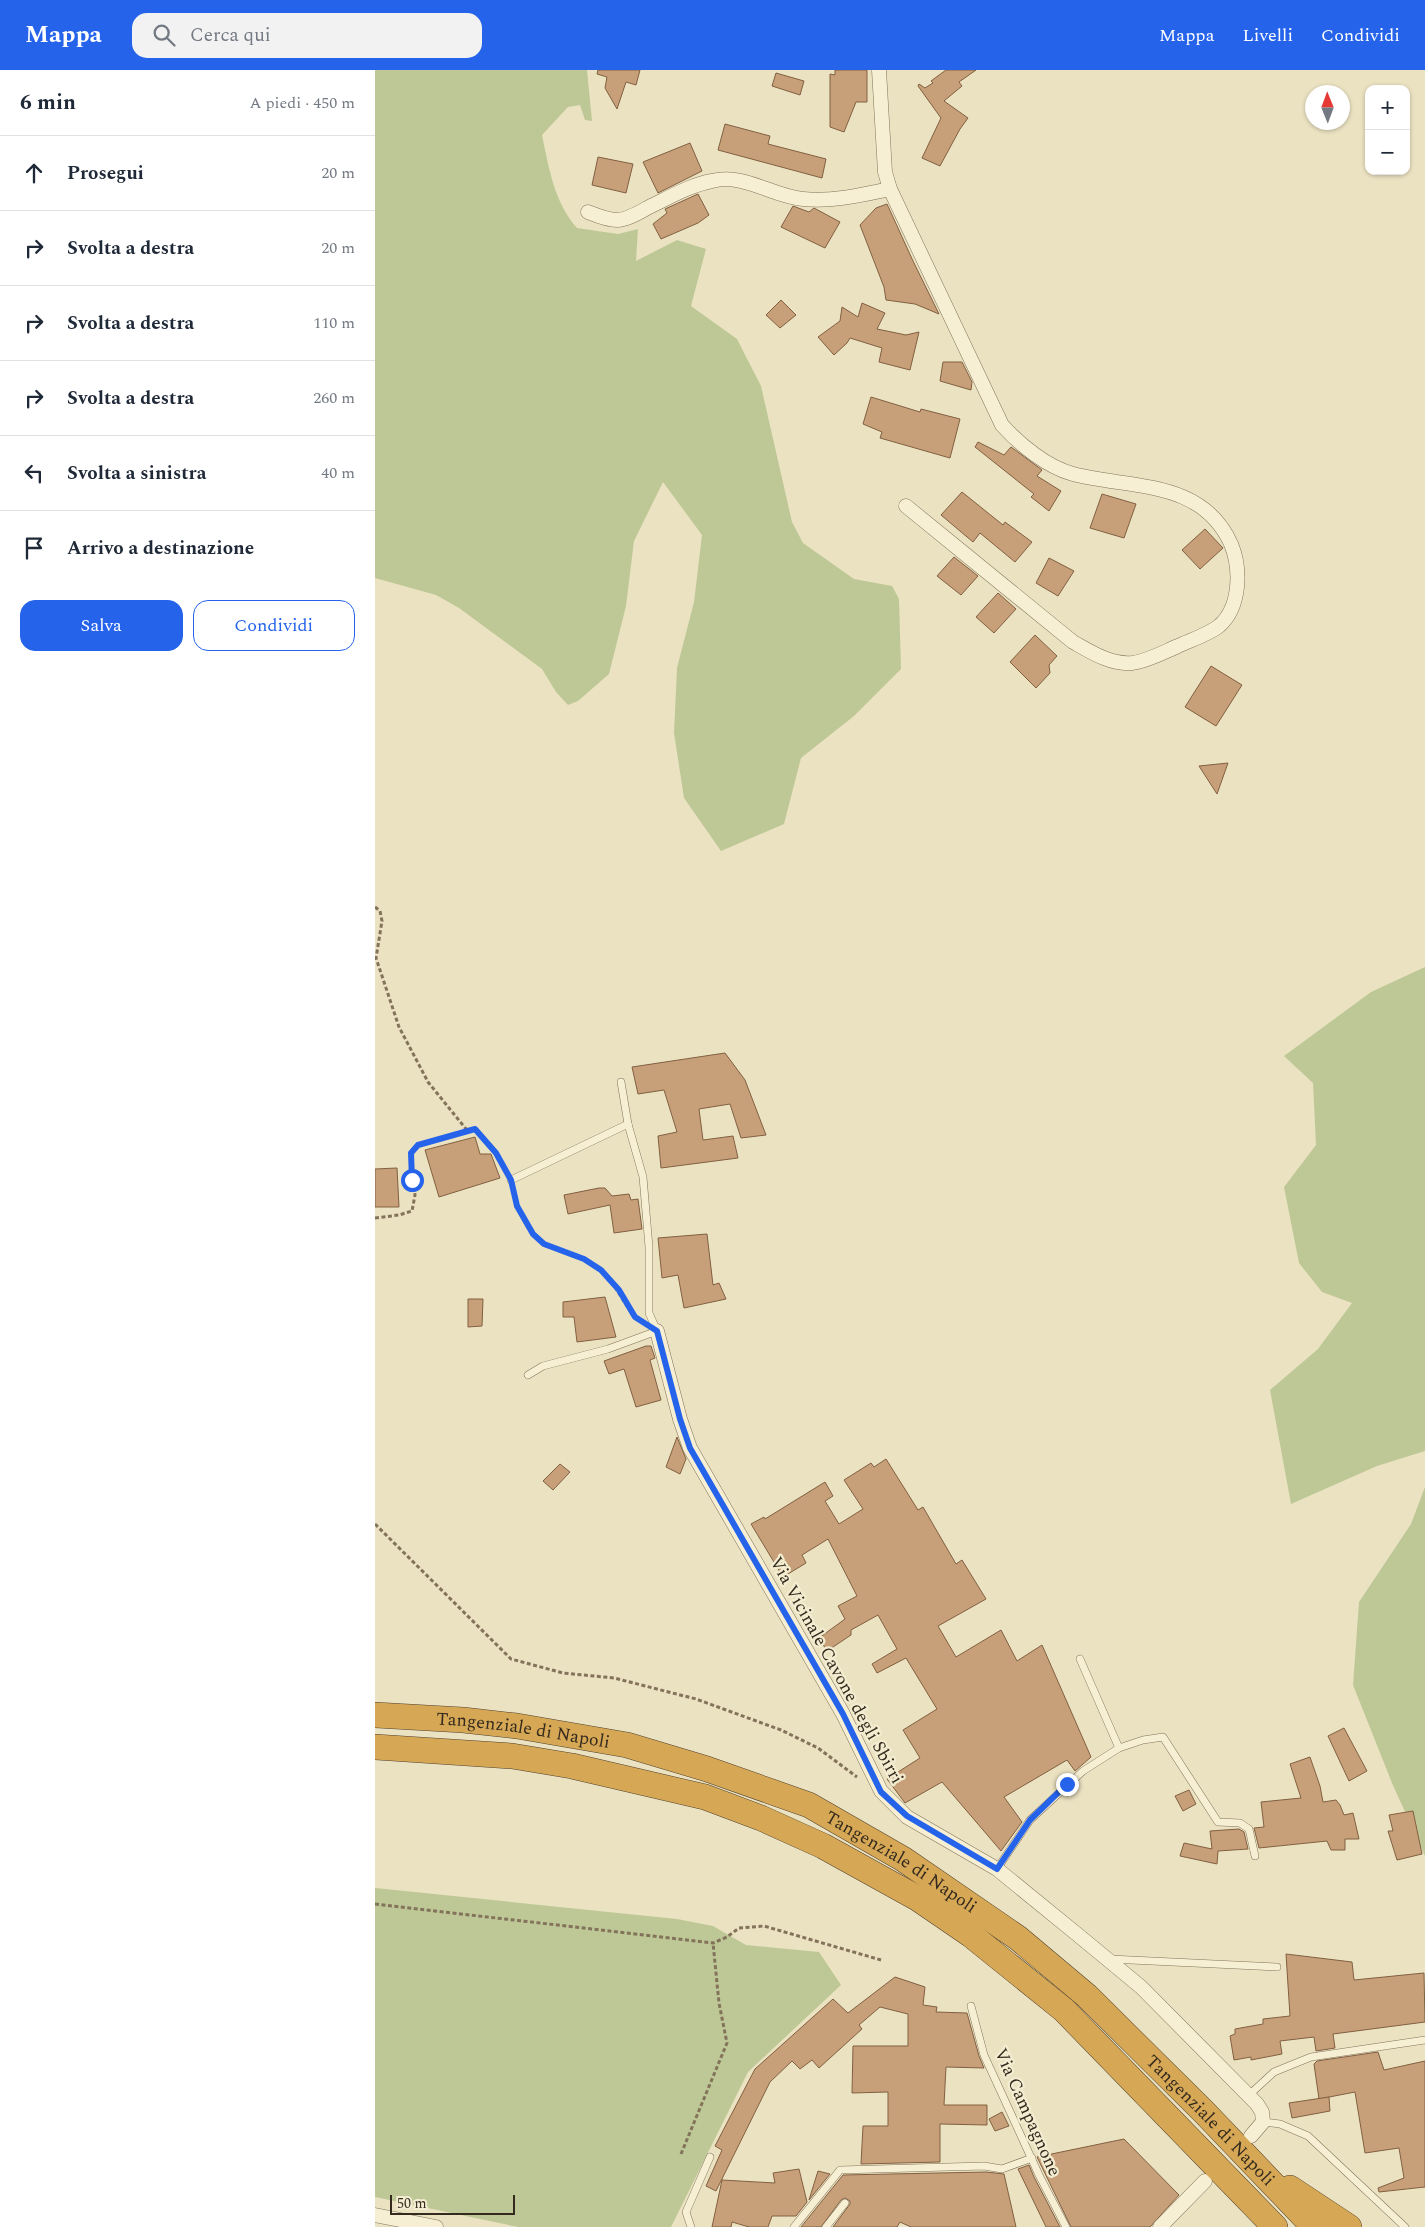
<!DOCTYPE html>
<html lang="it">
<meta charset="utf-8">
<style>
body{margin:0;font-family:Spectral,serif;background:#f2f2f3;color:#1f2937}
.controls{position:absolute;right:15px;top:15px;display:grid;overflow:hidden;border-radius:10px;box-shadow:0 1px 4px #0004}
.controls button{width:45px;height:45px;display:grid;place-items:center;padding:0;border:0;border-bottom:1px solid #e0e1e3;background:#fff;color:#1f2937;font:25px sans-serif}
.compass{position:absolute;left:930px;top:15px;width:45px;height:45px;border-radius:50%;background:#fff;box-shadow:0 1px 4px #0004;rotate:359deg}
.scale{position:absolute;left:15px;bottom:12px;width:125px;box-sizing:border-box;padding-left:5px;border:2px solid #342a1d;border-top:0;font-size:14px;line-height:18px;white-space:nowrap;color:#342a1d;-webkit-text-stroke:4px #f3ecd0;paint-order:stroke}
.stop{position:absolute;width:15px;height:15px;margin:-11px;border:4px solid #2563eb;border-radius:50%;background:#fff}
.stop.end{background:#2563eb;border-color:#fff;box-shadow:0 1px 5px #0008}
.list{margin:0;padding:0;list-style:none}
h2{display:flex;justify-content:space-between;align-items:center;height:65px;margin:0;padding:0 20px;font-size:21px}
h2 small{font-size:16px;font-weight:400;color:#747a83}
.list li{display:grid;grid-template-columns:32px 1fr auto;gap:15px;align-items:center;box-sizing:border-box;height:75px;padding:0 20px;border-top:1px solid #e0e1e3}
.list b{display:block;font-size:19px;white-space:nowrap}
.list em{font-size:16px;font-style:normal;color:#747a83}
.actions{display:flex;gap:10px;padding:15px 20px}
.actions a{flex:1;padding:11px 0;border:1px solid #2563eb;border-radius:15px;text-align:center;font-size:18px;color:#2563eb}
.actions .main{background:#2563eb;color:#fff}
.icon{flex:none;width:28px;height:28px;fill:none;stroke:currentColor;stroke-width:2;stroke-linecap:round;stroke-linejoin:round}
.map{position:relative;flex:none;width:1050px;height:2157px;overflow:hidden}
header{display:flex;align-items:center;gap:30px;box-sizing:border-box;height:70px;padding:0 25px;background:#2563eb;color:#fff}
header strong{font-size:24px}
nav{display:flex;gap:28px;margin-inline-start:auto;font-size:18px}
.search{width:350px;height:45px;background:#f2f2f3;display:flex;align-items:center;gap:12px;box-sizing:border-box;padding:0 18px;border-radius:15px;color:#747a83;font-size:19px}
main{display:flex}
aside{flex:1;background:#fff}
.map>svg:first-child{display:block}
</style>
<header>
<strong>Mappa</strong>
<div class="search"><svg class="icon" aria-label="search" viewBox="0 0 24 24"><circle cx="10" cy="10" r="6"/><path d="M15 15l6 6"/></svg>Cerca qui</div>
<nav><a>Mappa</a><a>Livelli</a><a>Condividi</a></nav>
</header>
<main>
<aside>
<h2>6 min<small>A piedi · 450 m</small></h2>
<ul class="list">
<li><svg class="icon" aria-label="ahead" viewBox="0 0 24 24"><path d="M12 20V5M6 11l6-6 6 6"/></svg><div><b>Prosegui</b></div><em>20 m</em></li>
<li><svg class="icon" aria-label="right" viewBox="0 0 24 24"><path d="M7 20v-9h11M14 6l5 5-5 5"/></svg><div><b>Svolta a destra</b></div><em>20 m</em></li>
<li><svg class="icon" aria-label="right" viewBox="0 0 24 24"><path d="M7 20v-9h11M14 6l5 5-5 5"/></svg><div><b>Svolta a destra</b></div><em>110 m</em></li>
<li><svg class="icon" aria-label="right" viewBox="0 0 24 24"><path d="M7 20v-9h11M14 6l5 5-5 5"/></svg><div><b>Svolta a destra</b></div><em>260 m</em></li>
<li><svg class="icon" aria-label="left" viewBox="0 0 24 24"><path d="M17 20v-9H6M10 6l-5 5 5 5"/></svg><div><b>Svolta a sinistra</b></div><em>40 m</em></li>
<li><svg class="icon" aria-label="arrive" viewBox="0 0 24 24"><path d="M6 21V4h12l-3 4 3 4H6"/></svg><div><b>Arrivo a destinazione</b></div></li>
</ul>
<div class="actions"><a class="main">Salva</a><a>Condividi</a></div>
</aside>
<div class="map">
<svg width="1050" height="2157" viewBox="0 0 1050 2157">
<rect width="100%" height="100%" fill="#ebe2c1"/>
<!-- green -->
<g fill="#bec896">
<path d="M 0,0 L 212,0 L 217,51 L 210,50 L 205,35 L 193,37 L 167,65 C 174,98 179,132 202,158 L 243,164 L 263,159 L 261,191 L 302,170 L 331,179 L 316,236 L 362,269 L 386,316 L 417,452 L 428,473 L 479,509 L 517,516 L 524,529 L 526,599 L 479,646 L 426,688 L 409,754 L 346,781 L 309,728 L 299,663 L 302,598 L 319,532 L 327,465 L 288,412 L 259,471 L 251,536 L 234,604 L 203,631 L 193,635 L 181,622 L 167,599 L 84,538 L 61,525 L 0,508 Z"/>
<path d="M 1050,897 L 1050,1381 L 1002,1396 L 916,1434 L 895,1320 L 943,1279 L 977,1233 L 947,1222 L 924,1193 L 909,1117 L 941,1075 L 938,1013 L 909,986 L 996,922 Z"/>
<path d="M 1050,1417 L 1050,1786 L 1017,1713 L 978,1615 L 984,1532 L 1036,1454 Z"/>
<path d="M 0,1818 L 302,1849 L 338,1856 L 371,1875 L 444,1882 L 466,1915 L 373,2002 L 296,2157 L 143,2157 L 0,2127 Z"/>
</g>
<!-- building -->
<g fill="#c7a079" stroke="#816041">
<path d="M 223,0 L 265,0 L 261,15 L 251,12 L 242,39 L 230,18 L 232,7 L 222,4 Z"/>
<path d="M 460,0 L 492,0 L 492,32 L 481,32 L 469,62 L 455,57 L 455,4 L 460,5 Z"/>
<path d="M 571,0 L 601,0 L 584,12 L 587,16 L 569,31 L 593,48 L 585,59 L 565,96 L 547,88 L 566,48 L 543,16 L 544,14 L 550,18 L 558,13 L 556,11 Z"/>
<path d="M 401,3 L 429,11 L 425,25 L 397,16 Z"/>
<path d="M 350,54 L 395,66 L 393,74 L 451,89 L 447,108 L 343,80 Z"/>
<path d="M 315,73 L 327,101 L 283,123 L 268,92 Z"/>
<path d="M 223,87 L 258,94 L 251,123 L 217,115 Z"/>
<path d="M 323,124 L 334,145 L 323,153 L 286,169 L 278,154 L 292,143 L 290,139 Z"/>
<path d="M 512,134 L 538,191 L 564,244 L 540,234 L 511,230 L 509,217 L 485,155 L 501,138 Z"/>
<path d="M 418,136 L 434,142 L 439,138 L 465,152 L 450,178 L 406,157 Z"/>
<path d="M 406,230 L 421,245 L 405,258 L 391,245 Z"/>
<path d="M 487,233 L 510,243 L 502,259 L 531,265 L 544,262 L 535,300 L 504,292 L 507,278 L 475,268 L 472,273 L 459,285 L 443,267 L 465,251 L 467,237 L 483,247 Z"/>
<path d="M 568,292 L 587,292 L 597,312 L 596,320 L 565,311 Z"/>
<path d="M 496,327 L 545,342 L 546,339 L 585,349 L 575,388 L 505,368 L 507,362 L 488,354 Z"/>
<path d="M 603,372 L 629,385 L 636,377 L 667,400 L 662,406 L 686,421 L 674,441 L 656,427 L 659,424 L 600,377 Z"/>
<path d="M 587,422 L 628,455 L 630,452 L 657,472 L 640,492 L 605,463 L 598,472 L 566,445 Z"/>
<path d="M 727,424 L 761,434 L 749,468 L 715,458 Z"/>
<path d="M 830,459 L 848,478 L 825,499 L 807,480 Z"/>
<path d="M 579,487 L 603,506 L 586,525 L 562,506 Z"/>
<path d="M 674,488 L 699,501 L 683,526 L 661,513 Z"/>
<path d="M 623,523 L 641,539 L 619,563 L 601,547 Z"/>
<path d="M 660,565 L 682,586 L 674,595 L 675,603 L 661,618 L 635,592 Z"/>
<path d="M 836,596 L 867,615 L 841,656 L 810,637 Z"/>
<path d="M 853,693 L 842,724 L 824,696 Z"/>
<path d="M 350,983 L 370,1010 L 391,1065 L 366,1068 L 355,1034 L 324,1039 L 328,1070 L 358,1066 L 363,1088 L 286,1098 L 283,1066 L 302,1062 L 289,1020 L 263,1024 L 257,997 Z"/>
<path d="M 100,1067 L 105,1084 L 116,1084 L 125,1108 L 64,1127 L 50,1080 Z"/>
<path d="M 22,1098 L 24,1137 L 0,1137 L 0,1099 Z"/>
<path d="M 224,1118 L 230,1118 L 237,1126 L 254,1124 L 256,1130 L 263,1129 L 267,1159 L 239,1163 L 235,1135 L 193,1144 L 189,1125 Z"/>
<path d="M 332,1164 L 338,1215 L 344,1213 L 351,1229 L 309,1238 L 303,1205 L 287,1208 L 283,1168 Z"/>
<path d="M 230,1227 L 241,1267 L 202,1272 L 199,1247 L 188,1247 L 188,1232 Z"/>
<path d="M 93,1229 L 108,1229 L 107,1256 L 93,1257 Z"/>
<path d="M 271,1276 L 276,1276 L 280,1288 L 275,1290 L 286,1330 L 261,1337 L 249,1299 L 234,1304 L 229,1291 Z"/>
<path d="M 302,1367 L 311,1389 L 305,1404 L 291,1397 Z"/>
<path d="M 511,1389 L 543,1440 L 548,1437 L 581,1494 L 587,1490 L 611,1529 L 563,1556 L 581,1587 L 626,1560 L 642,1591 L 667,1575 L 716,1687 L 700,1701 L 692,1690 L 629,1727 L 647,1752 L 626,1781 L 567,1712 L 530,1733 L 512,1709 L 545,1688 L 528,1660 L 562,1639 L 531,1588 L 502,1603 L 497,1594 L 522,1579 L 503,1545 L 476,1560 L 476,1565 L 452,1581 L 444,1568 L 470,1549 L 463,1536 L 482,1526 L 453,1469 L 427,1485 L 431,1493 L 408,1507 L 376,1454 L 389,1447 L 390,1449 L 450,1412 L 458,1426 L 450,1431 L 464,1454 L 488,1439 L 469,1410 L 496,1393 L 499,1397 Z"/>
<path d="M 185,1394 L 195,1402 L 178,1420 L 168,1411 Z"/>
<path d="M 969,1658 L 992,1701 L 974,1711 L 953,1666 Z"/>
<path d="M 935,1687 L 945,1716 L 948,1732 L 961,1730 L 965,1735 L 969,1745 L 978,1743 L 984,1769 L 970,1769 L 970,1780 L 956,1780 L 952,1771 L 884,1778 L 879,1758 L 889,1757 L 886,1732 L 926,1728 L 915,1694 Z"/>
<path d="M 814,1720 L 821,1734 L 808,1741 L 800,1726 Z"/>
<path d="M 1038,1741 L 1047,1784 L 1022,1790 L 1013,1761 L 1018,1761 L 1014,1745 Z"/>
<path d="M 864,1759 L 869,1762 L 873,1779 L 843,1781 L 842,1794 L 805,1786 L 809,1773 L 837,1779 L 835,1761 Z"/>
<path d="M 911,1884 L 977,1892 L 979,1910 L 1049,1903 L 1050,1952 L 958,1964 L 960,1978 L 941,1981 L 939,1967 L 905,1971 L 907,1984 L 876,1990 L 876,1987 L 859,1990 L 855,1966 L 860,1964 L 860,1959 L 888,1954 L 888,1949 L 915,1946 Z"/>
<path d="M 520,1907 L 550,1917 L 548,1935 L 562,1937 L 561,1942 L 592,1943 L 604,1986 L 609,1998 L 571,1997 L 569,2035 L 612,2035 L 612,2055 L 565,2054 L 565,2092 L 486,2094 L 488,2056 L 513,2056 L 513,2022 L 477,2023 L 478,1976 L 533,1976 L 533,1944 L 505,1937 L 484,1955 L 487,1959 L 444,1998 L 437,1990 L 425,1999 L 417,1991 L 395,2012 L 341,2121 L 331,2116 L 347,2080 L 340,2076 L 380,1999 L 458,1929 L 473,1943 Z"/>
<path d="M 1003,1982 L 1009,2000 L 1050,1991 L 1050,2117 L 1004,2122 L 1003,2118 L 1029,2108 L 1024,2078 L 990,2083 L 980,2022 L 944,2029 L 939,1994 L 942,1991 Z"/>
<path d="M 954,2027 L 955,2041 L 917,2048 L 914,2033 Z"/>
<path d="M 627,2042 L 634,2056 L 620,2061 L 614,2049 Z"/>
<path d="M 749,2069 L 804,2125 L 775,2157 L 696,2157 L 662,2087 Z"/>
<path d="M 654,2095 L 659,2107 L 685,2157 L 671,2157 L 643,2099 Z"/>
<path d="M 424,2099 L 432,2132 L 421,2146 L 397,2146 L 393,2157 L 374,2157 L 357,2152 L 356,2157 L 337,2157 L 347,2110 L 400,2113 L 398,2103 Z"/>
<path d="M 443,2101 L 455,2104 L 434,2130 Z"/>
<path d="M 611,2102 L 629,2104 L 641,2157 L 536,2157 L 525,2152 L 522,2157 L 458,2157 L 475,2134 L 475,2131 L 470,2128 L 466,2130 L 446,2157 L 426,2157 L 468,2105 Z"/>
</g>
<g fill="none" stroke-linecap="round" stroke-linejoin="round">
<defs>
<g id="lane">
<path d="M 136,1110 L 253,1054"/>
<path d="M 153,1305 L 168,1296 L 233,1279 L 282,1261 L 274,1243 L 274,1177 L 268,1107 L 253,1054 L 246,1012"/>
<path d="M 705,1589 L 744,1678"/>
<path d="M 622,1799 L 655,1750 L 708,1701 L 744,1678 L 768,1670 L 788,1667 L 843,1752 L 865,1753 L 874,1759 L 880,1786"/>
<path d="M 735,1889 L 902,1897"/>
<path d="M 596,1936 L 609,1985 L 664,2105 L 691,2157"/>
<path d="M 874,2025 L 899,2002 L 936,1987 L 1050,1970"/>
<path d="M 888,2052 L 905,2054 L 933,2066 L 1030,2157"/>
<path d="M 316,2157 L 311,2142 L 335,2087"/>
<path d="M 419,2157 L 465,2100 L 609,2096 L 627,2099 L 657,2088"/>
<path d="M 451,2157 L 470,2133"/>
</g>
<g id="street">
<path d="M 504,0 L 510,102 L 515,119 L 627,355 C 645,375 672,397 698,404 C 756,419 827,409 856,474 C 866,498 866,537 844,556 C 834,564 816,570 803,576 C 789,582 773,591 757,593 C 736,595 716,582 698,572 L 531,436"/>
<path d="M 213,142 C 223,146 232,150 242,150 C 252,150 265,142 274,137 C 293,128 315,115 337,111 C 370,103 396,126 428,129 C 456,132 487,125 515,119"/>
<path d="M 282,1261 L 305,1349 L 315,1378 L 468,1644 L 506,1721 L 532,1747 L 622,1799 L 703,1865 L 766,1917 L 882,2034 L 887,2042 L 888,2052 L 876,2066"/>
<path d="M 0,2145 L 61,2157"/>
<path d="M 785,2157 L 830,2111"/>
</g>
<g id="highway">
<path id="s1" d="M 0,1645 L 88,1650 L 142,1656 L 252,1675 L 332,1699 L 434,1735 L 528,1789 L 643,1868 L 712,1926 L 829,2042 L 939,2157"/>
<path d="M 0,1677 L 137,1686 L 197,1696 L 330,1727 L 386,1748 L 448,1776 L 542,1828 L 596,1865 L 689,1940 L 900,2157"/>
<path d="M 915,2118 L 974,2157"/>
</g>
</defs>
<!-- lane casing -->
<use href="#lane" stroke="#83735a" stroke-width="8"/>
<!-- street casing -->
<use href="#street" stroke="#83735a" stroke-width="15"/>
<!-- highway casing -->
<use href="#highway" stroke="#51412e" stroke-width="26"/>
<!-- path -->
<g stroke="#83735a" stroke-width="3" stroke-dasharray="4 2.5" stroke-linecap="butt">
<path d="M 0,837 L 5,841 L 7,851 L 1,888 L 24,957 L 53,1012 L 91,1059 L 100,1059 L 121,1083 L 132,1102"/>
<path d="M 138,1119 C 142,1138 152,1165 170,1174 C 189,1183 210,1187 226,1200 C 241,1213 251,1240 263,1249"/>
<path d="M 0,1148 L 24,1145 L 37,1141 L 40,1125 L 36,1083 L 43,1075 L 96,1060"/>
<path d="M 0,1454 L 136,1589 L 188,1603 L 239,1608 L 321,1629 L 406,1660 L 443,1678 L 482,1707"/>
<path d="M 0,1834 L 338,1873 L 352,1867 L 364,1858 L 389,1856 L 506,1890"/>
<path d="M 306,2084 L 352,1973 L 344,1933 L 338,1873"/>
</g>
<!-- lane -->
<use href="#lane" stroke="#f6efd4" stroke-width="7"/>
<!-- street -->
<use href="#street" stroke="#f6efd4" stroke-width="14"/>
<!-- highway -->
<use href="#highway" stroke="#d6a856" stroke-width="25"/>
</g>
<g fill="none" stroke-linecap="round" stroke-linejoin="round">
<!-- route -->
<path stroke="#2563eb" stroke-width="6" d="M 37,1110 L 36,1083 L 43,1075 L 100,1059 L 121,1083 L 136,1110 L 142,1136 L 158,1164 L 169,1174 L 209,1189 L 226,1200 L 244,1220 L 260,1247 L 282,1261 L 305,1349 L 315,1378 L 468,1644 L 506,1722 L 532,1746 L 622,1799 L 655,1750 L 692,1714"/>
</g>
<g text-anchor="middle" stroke-width="4.5" stroke-linejoin="round" paint-order="stroke">
<!-- street labels -->
<g font-size="18" fill="#342a1d" stroke="#f3ecd0">
<text transform="translate(462 1600) rotate(61)" y="6">Via Vicinale Cavone degli Sbirri</text>
<text dy="6" stroke="none"><textPath href="#s1" startOffset="149">Tangenziale di Napoli</textPath></text>
<text dy="6" stroke="none"><textPath href="#s1" startOffset="554">Tangenziale di Napoli</textPath></text>
<text transform="translate(653 2042) rotate(66)" y="6">Via Campagnone</text>
<text dy="6" stroke="none"><textPath href="#s1" startOffset="959">Tangenziale di Napoli</textPath></text>
</g>
</g>
</svg>
<div class="controls">
<button>+</button>
<button>−</button>
</div>
<svg class="compass" viewBox="-18 -18 36 36"><path d="M0-13l5 13h-10z" fill="#e53935"/><path d="M0 13l5-13h-10z" fill="#747a83"/></svg>
<div class="scale">50 m</div>
<div class="stop" style="left:37px;top:1110px"></div>
<div class="stop end" style="left:692px;top:1714px"></div>
</div>
</main>
